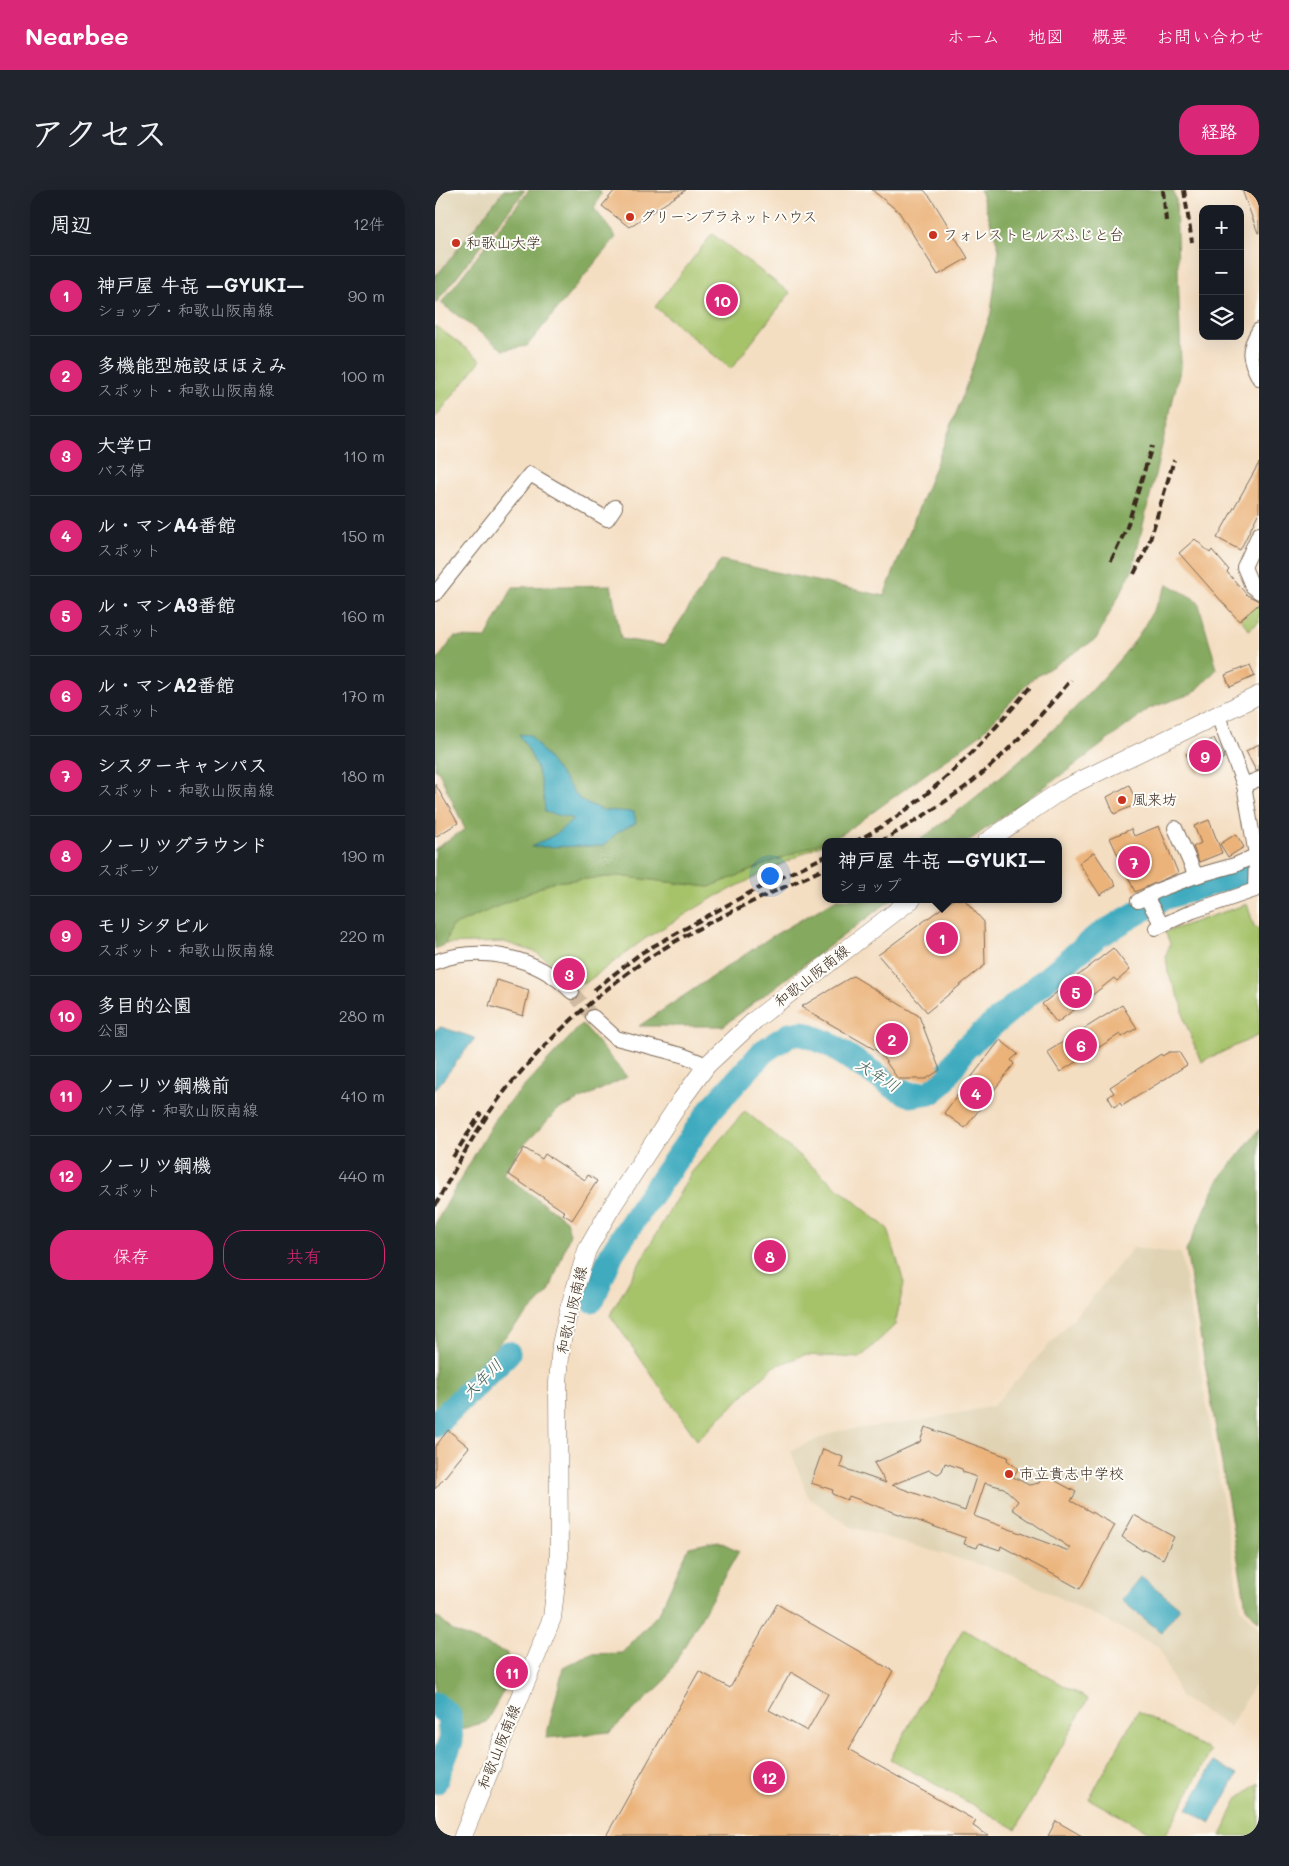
<!DOCTYPE html>
<html lang="ja">
<meta charset="utf-8">
<style>
body{margin:0;font-family:Mali,"Klee One",sans-serif;background:#20242c;color:#f1f3f6}
.controls{position:absolute;right:15px;top:15px;display:grid;overflow:hidden;border-radius:10px;box-shadow:0 5px 20px #0002}
.controls button{width:45px;height:45px;display:grid;place-items:center;padding:0;border:0;border-bottom:1px solid #363941;background:#171b24;color:#f1f3f6;font:25px sans-serif}
.you{position:absolute;left:334px;top:685px;width:18px;height:18px;margin:-12px;border:4px solid #fff;border-radius:50%;background:#1a73e8;box-shadow:0 0 0 8px #1a73e833}
.badge{display:grid;place-items:center;width:32px;height:32px;border-radius:50%;background:#db2777;color:#fff;font-size:16px;font-weight:700}
.pin{position:absolute;translate:-50% -50%;border:2px solid #fff;box-shadow:0 1px 5px #0006}
.popup{position:absolute;left:387px;top:648px;width:240px;height:65px;box-sizing:border-box;display:grid;place-content:center;border-radius:10px;background:#171b24;filter:drop-shadow(0 1px 4px #0005);font-size:16px;white-space:nowrap;color:#9ea1a6}
.popup b{font-size:19px;color:#f1f3f6}
.popup::after{content:'';position:absolute;left:50%;top:100%;margin-left:-10px;border:10px solid transparent;border-top-color:#171b24}
.list{margin:0;padding:0;list-style:none}
h2{display:flex;justify-content:space-between;align-items:center;height:65px;margin:0;padding:0 20px;font-size:21px}
h2 small{font-size:16px;font-weight:400;color:#9ea1a6}
.list li{display:grid;grid-template-columns:32px 1fr auto;gap:15px;align-items:center;box-sizing:border-box;height:80px;padding:0 20px;border-top:1px solid #363941}
.list b{display:block;font-size:19px;white-space:nowrap}
.list p{margin:0;font-size:16px;white-space:nowrap;color:#9ea1a6}
.list em{font-size:16px;font-style:normal;color:#9ea1a6}
.actions{display:flex;gap:10px;padding:15px 20px}
.actions a{flex:1;padding:11px 0;border:1px solid #db2777;border-radius:20px;text-align:center;font-size:18px;color:#db2777}
.actions .main{background:#db2777;color:#fff}
.icon{flex:none;width:28px;height:28px;fill:none;stroke:currentColor;stroke-width:2;stroke-linecap:round;stroke-linejoin:round}
.map{position:relative;flex:none;width:824px;height:1646px;overflow:hidden;border-radius:20px}
header{display:flex;align-items:center;gap:30px;box-sizing:border-box;height:70px;padding:0 25px;background:#db2777;color:#fff}
header strong{font-size:24px}
nav{display:flex;gap:28px;margin-inline-start:auto;font-size:18px}
.intro{display:flex;align-items:center;justify-content:space-between;box-sizing:border-box;height:120px;padding:0 30px}
h1{margin:0;font-size:35px}
.button{padding:12px 22px;border-radius:20px;background:#db2777;color:#fff;font-size:18px;font-weight:700}
main{display:flex;gap:30px;padding:0 30px}
aside{flex:1;background:#171b24;border-radius:20px;box-shadow:0 5px 20px #0002}
.map>svg:first-child{display:block}
</style>
<header>
<strong>Nearbee</strong>
<nav><a>ホーム</a><a>地図</a><a>概要</a><a>お問い合わせ</a></nav>
</header>
<div class="intro"><h1>アクセス</h1><a class="button">経路</a></div>
<main>
<aside>
<h2>周辺<small>12件</small></h2>
<ul class="list">
<li><span class="badge">1</span><div><b>神戸屋 牛㐂 ―GYUKI―</b><p>ショップ · 和歌山阪南線</p></div><em>90 m</em></li>
<li><span class="badge">2</span><div><b>多機能型施設ほほえみ</b><p>スポット · 和歌山阪南線</p></div><em>100 m</em></li>
<li><span class="badge">3</span><div><b>大学口</b><p>バス停</p></div><em>110 m</em></li>
<li><span class="badge">4</span><div><b>ル・マンA4番館</b><p>スポット</p></div><em>150 m</em></li>
<li><span class="badge">5</span><div><b>ル・マンA3番館</b><p>スポット</p></div><em>160 m</em></li>
<li><span class="badge">6</span><div><b>ル・マンA2番館</b><p>スポット</p></div><em>170 m</em></li>
<li><span class="badge">7</span><div><b>シスターキャンパス</b><p>スポット · 和歌山阪南線</p></div><em>180 m</em></li>
<li><span class="badge">8</span><div><b>ノーリツグラウンド</b><p>スポーツ</p></div><em>190 m</em></li>
<li><span class="badge">9</span><div><b>モリシタビル</b><p>スポット · 和歌山阪南線</p></div><em>220 m</em></li>
<li><span class="badge">10</span><div><b>多目的公園</b><p>公園</p></div><em>280 m</em></li>
<li><span class="badge">11</span><div><b>ノーリツ鋼機前</b><p>バス停 · 和歌山阪南線</p></div><em>410 m</em></li>
<li><span class="badge">12</span><div><b>ノーリツ鋼機</b><p>スポット</p></div><em>440 m</em></li>
</ul>
<div class="actions"><a class="main">保存</a><a>共有</a></div>
</aside>
<div class="map">
<svg width="824" height="1646" viewBox="0 0 824 1646">
<rect width="100%" height="100%" fill="#fdfcf7"/>
<filter id="ink" filterUnits="userSpaceOnUse"><feTurbulence type="fractalNoise" baseFrequency=".02" numOctaves="2"/><feDisplacementMap in="SourceGraphic" scale="10" xChannelSelector="R" yChannelSelector="G"/><feConvolveMatrix kernelMatrix="1 2 1 2 8 2 1 2 1" color-interpolation-filters="sRGB"/></filter>
<filter id="wash" filterUnits="userSpaceOnUse"><feTurbulence type="fractalNoise" baseFrequency=".0096" numOctaves="4" result="noise"/><feDisplacementMap in="SourceGraphic" scale="20" xChannelSelector="R" yChannelSelector="G"/><feGaussianBlur stdDeviation="1.12" result="paint"/><feColorMatrix in="noise" values="0 0 0 0 0 0 0 0 0 0 0 0 0 0 0 0 0 1.4 0 .05"/><feComposite in="paint" operator="in"/></filter>
<g filter="url(#wash)">
<rect width="100%" height="100%" fill="#f4dec2"/>
<!-- built -->
<g fill="#e0d3b4">
<path d="M 0,0 L 83,0 L 0,105 Z"/>
<path d="M 698,1058 L 746,1063 L 806,1419 L 824,1439 L 824,1486 L 795,1537 L 745,1507 L 724,1457 L 576,1384 L 416,1337 L 373,1307 L 356,1261 L 398,1242 L 489,1230 L 558,1216 L 654,1111 Z"/>
</g>
<!-- green -->
<g fill="#a6c36b" stroke="#707644">
<path d="M 277,44 L 355,103 L 296,179 L 220,117 Z"/>
<path d="M 0,135 L 46,170 L 0,228 Z"/>
<path d="M 821,413 L 824,417 L 824,432 L 814,440 L 805,428 Z"/>
<path d="M 409,643 L 276,709 L 211,748 L 149,794 L 100,762 L 69,752 L 10,754 L 15,737 L 117,692 L 184,686 L 274,697 Z"/>
<path d="M 812,714 L 819,736 L 824,739 L 824,845 L 766,872 L 749,829 L 747,814 L 733,783 L 731,766 L 735,753 L 730,742 Z"/>
<path d="M 310,921 L 453,1039 L 469,1093 L 460,1135 L 425,1168 L 369,1165 L 338,1177 L 262,1250 L 175,1125 L 256,983 Z"/>
<path d="M 528,1439 L 653,1509 L 581,1639 L 455,1569 Z"/>
<path d="M 703,1521 L 776,1561 L 730,1646 L 722,1646 L 654,1609 Z"/>
<path d="M 824,1593 L 824,1646 L 786,1646 L 802,1609 Z"/>
</g>
<!-- forest -->
<g fill="#84a95f" stroke="#606a3e">
<path d="M 69,0 L 90,0 L 0,114 L 0,85 L 4,83 Z"/>
<path d="M 94,0 L 165,0 L 166,4 L 159,18 L 181,47 L 92,156 L 68,160 L 6,113 Z"/>
<path d="M 545,0 L 738,0 L 741,10 L 746,176 L 697,381 L 661,449 L 596,490 L 546,544 L 409,643 L 274,697 L 184,686 L 117,692 L 16,737 L 10,754 L 0,759 L 0,659 L 30,639 L 3,580 L 0,580 L 0,473 L 19,447 L 51,448 L 78,397 L 176,395 L 186,449 L 229,455 L 286,370 L 449,406 L 525,213 L 556,123 L 564,59 Z"/>
<path d="M 733,394 L 763,411 L 782,479 L 759,503 L 715,518 L 636,578 L 532,652 L 482,652 C 560,595 637,529 698,453 C 711,435 722,413 733,394 Z"/>
<path d="M 402,709 L 457,709 L 288,836 L 204,836 L 336,747 Z"/>
<path d="M 147,834 L 192,887 L 123,920 L 85,959 L 68,984 L 131,1030 L 135,1044 L 114,1102 L 65,1152 L 0,1227 L 0,1034 L 61,927 Z"/>
<path d="M 824,939 L 824,1432 L 811,1417 L 751,1061 L 783,991 Z"/>
<path d="M 283,1351 L 304,1361 L 229,1492 L 175,1542 L 111,1548 L 128,1478 L 156,1464 L 187,1463 L 224,1423 L 254,1357 Z"/>
<path d="M 0,1425 L 19,1442 L 72,1463 L 73,1493 L 51,1532 L 26,1539 L 0,1525 Z"/>
</g>
<!-- water -->
<g fill="#3fabbf" stroke="#3d6a6e">
<path d="M 84,544 L 95,545 L 146,611 L 168,620 L 199,622 L 201,633 L 183,642 L 168,656 L 96,657 L 121,644 L 139,629 L 110,622 C 108,590 101,571 84,544 Z"/>
<path d="M 6,837 L 40,848 L 0,900 L 0,840 Z"/>
<path d="M 706,1386 L 745,1418 L 726,1442 L 686,1410 Z"/>
<path d="M 779,1572 L 802,1585 L 776,1633 L 752,1619 Z"/>
</g>
<g fill="none" stroke-linecap="round" stroke-linejoin="round">
<!-- river -->
<g stroke="#3fabbf" stroke-width="25">
<path d="M 157,1110 L 177,1063 L 206,1019 L 277,918 L 329,861 L 354,845 L 366,843 L 392,853 L 458,896 L 476,905 L 496,902 L 506,894 L 530,858 L 661,747 L 728,708 L 824,678"/>
<path d="M 0,1235 L 73,1163"/>
<path d="M 0,1514 L 14,1525 L 16,1551 L 0,1592"/>
</g>
</g>
<g id="blocks">
<!-- building -->
<g fill="#ebb37a" fill-rule="evenodd">
<path d="M 180,0 L 251,0 L 194,37 L 167,16 Z"/>
<path d="M 437,0 L 489,0 L 496,8 L 533,68 L 503,85 L 464,22 Z"/>
<path d="M 807,0 L 824,0 L 824,43 L 823,43 Z"/>
<path d="M 824,273 L 824,322 L 805,360 L 782,348 Z"/>
<path d="M 760,349 L 775,363 L 777,360 L 794,380 L 792,382 L 812,405 L 824,411 L 824,414 L 804,431 L 744,363 Z"/>
<path d="M 815,475 L 820,486 L 795,497 L 790,485 Z"/>
<path d="M 779,548 L 789,568 L 762,583 L 751,564 Z"/>
<path d="M 824,554 L 824,580 L 821,581 L 811,561 Z"/>
<path d="M 0,594 L 23,633 L 0,647 Z"/>
<path d="M 694,595 L 702,614 L 679,624 L 672,607 Z"/>
<path d="M 774,630 L 787,663 L 764,672 L 758,657 L 766,653 L 759,636 Z"/>
<path d="M 724,636 L 743,683 L 700,702 L 675,648 L 696,639 L 699,646 Z"/>
<path d="M 801,644 L 809,657 L 793,667 L 785,654 Z"/>
<path d="M 659,662 L 681,695 L 665,705 L 644,673 Z"/>
<path d="M 519,709 L 529,709 L 549,732 L 550,775 L 492,822 L 443,765 Z"/>
<path d="M 678,758 L 695,780 L 682,791 L 679,788 L 622,833 L 607,814 Z"/>
<path d="M 418,786 L 484,826 L 505,880 L 491,889 L 463,889 L 444,862 L 366,817 Z"/>
<path d="M 62,790 L 94,800 L 88,826 L 54,816 Z"/>
<path d="M 687,815 L 702,838 L 687,847 L 685,844 L 625,882 L 612,862 Z"/>
<path d="M 565,850 L 583,864 L 576,870 L 579,874 L 530,938 L 509,923 Z"/>
<path d="M 734,862 L 744,862 L 752,875 L 687,916 L 685,913 L 679,917 L 673,907 L 679,903 L 675,897 L 726,864 L 727,866 Z"/>
<path d="M 89,958 L 107,969 L 110,964 L 150,990 L 153,985 L 162,991 L 137,1030 L 128,1024 L 130,1022 L 73,984 Z"/>
<path d="M 490,1237 L 573,1267 L 572,1270 L 583,1279 L 578,1287 L 594,1295 L 604,1293 L 608,1284 L 641,1302 L 636,1311 L 680,1335 L 645,1399 L 566,1356 L 565,1360 L 544,1353 L 542,1358 L 529,1354 L 531,1348 L 414,1306 L 412,1310 L 397,1304 L 398,1300 L 376,1293 L 388,1259 L 408,1267 L 405,1277 L 451,1293 L 439,1273 L 485,1252 ZM 510,1273 L 527,1279 L 528,1282 L 541,1287 L 530,1321 L 457,1295 L 494,1280 L 503,1284 L 507,1281 ZM 550,1293 L 569,1298 L 583,1311 L 577,1319 L 635,1358 L 634,1361 L 539,1326 Z"/>
<path d="M 13,1240 L 34,1257 L 0,1299 L 0,1257 Z"/>
<path d="M 699,1325 L 739,1347 L 728,1369 L 709,1359 L 708,1361 L 687,1347 Z"/>
<path d="M 342,1414 L 458,1481 L 414,1559 L 541,1631 L 538,1636 L 554,1646 L 171,1646 L 264,1481 L 295,1498 ZM 356,1482 L 393,1504 L 372,1541 L 334,1520 Z"/>
<path d="M 621,1631 L 647,1646 L 613,1646 Z"/>
</g>
</g>
</g>
<g filter="url(#ink)">
<use href="#blocks" fill-opacity="0" stroke="#7c6957" stroke-width="1"/>
<g fill="none" stroke-linecap="round" stroke-linejoin="round">
<!-- minor-tunnel -->
<path stroke="#cfbaa1" stroke-width="14" stroke-dasharray="14 7" stroke-linecap="butt" d="M 137,802 L 158,827"/>
<defs>
<g id="minor">
<path d="M 824,140 C 812,160 813,167 824,188"/>
<path d="M 824,344 L 809,377 L 817,396 L 824,402"/>
<path d="M 0,404 L 95,284 L 172,329 L 180,317"/>
<path d="M 809,595 L 824,589"/>
<path d="M 740,638 L 761,686"/>
<path d="M 711,707 L 727,735"/>
<path d="M 703,711 L 726,699 L 761,686 L 800,675 L 824,664"/>
<path d="M 721,738 L 758,721 L 820,700 L 821,665 L 809,595 L 783,526"/>
<path d="M 0,772 C 46,754 102,767 137,802"/>
<path d="M 158,827 L 181,848 L 247,865 L 272,875"/>
</g>
<g id="major">
<path d="M 551,652 L 628,599 L 824,505"/>
<path d="M 28,1646 L 117,1428 L 124,1367 L 123,1193 L 126,1154 L 134,1119 L 152,1060 L 176,1018 L 247,909 L 272,875 L 320,830 L 477,709"/>
</g>
</defs>
<!-- minor casing -->
<use href="#minor" stroke="#7c6957" stroke-width="16"/>
<!-- major casing -->
<use href="#major" stroke="#7c6957" stroke-width="19"/>
<!-- minor -->
<use href="#minor" stroke="#fff" stroke-width="14"/>
<!-- major -->
<use href="#major" stroke="#fff" stroke-width="18"/>
<!-- rail -->
<g stroke="#3b2a1e" stroke-width="4" stroke-dasharray="8 4" stroke-linecap="butt">
<path d="M 728,0 L 731,31"/>
<path d="M 749,0 L 757,52"/>
<path d="M 676,371 L 692,337 L 717,256"/>
<path d="M 699,384 L 714,353 L 739,270"/>
<path d="M 419,652 C 486,619 549,554 595,497"/>
<path d="M 445,652 C 477,633 509,614 538,591 C 574,562 606,525 636,490"/>
<path d="M 159,800 L 206,763 L 316,702 L 391,666"/>
<path d="M 18,967 L 46,923"/>
<path d="M 0,1016 C 23,973 47,928 78,891 C 117,845 163,803 212,769 C 268,732 330,706 391,678"/>
</g>
</g>
</g>
<!-- markers -->
<g fill="#c8321e" stroke="#fdfcf7" stroke-width="2">
<circle cx="195" cy="27" r="5"/>
<circle cx="498" cy="45" r="5"/>
<circle cx="21" cy="53" r="5"/>
<circle cx="687" cy="610" r="5"/>
<circle cx="574" cy="1284" r="5"/>
</g>
<g text-anchor="middle" stroke-width="4" stroke-linejoin="round" paint-order="stroke">
<!-- poi labels -->
<g font-size="15" fill="#3b2a1e" stroke="#fdfcf7" text-anchor="start">
<text x="205" y="32">グリーンプラネットハウス</text>
<text x="508" y="50">フォレストヒルズふじと台</text>
<text x="31" y="58">和歌山大学</text>
<text x="697" y="615">風来坊</text>
<text x="584" y="1289">市立貴志中学校</text>
</g>
<!-- street labels -->
<g font-size="15" fill="#3b2a1e" stroke="#fdfcf7">
<text transform="translate(377 786) rotate(-38)" y="5">和歌山阪南線</text>
<text transform="translate(137 1120) rotate(-77)" y="5">和歌山阪南線</text>
<text transform="translate(64 1557) rotate(-68)" y="5">和歌山阪南線</text>
</g>
<!-- water labels -->
<g font-size="16" font-style="italic" fill="#3d5e5e" stroke="#fdfcf7">
<text transform="translate(443 885) rotate(32)" y="6">大年川</text>
<text transform="translate(47 1189) rotate(-45)" y="6">大年川</text>
</g>
</g>
</svg>
<div class="controls">
<button>+</button>
<button>−</button>
<button><svg class="icon" aria-label="layers" viewBox="0 0 24 24"><path d="M12 4l9 5-9 5-9-5zM3 14l9 5 9-5"/></svg></button>
</div>
<div class="you"></div>
<div class="pin badge" style="left:507px;top:748px">1</div>
<div class="popup"><b>神戸屋 牛㐂 ―GYUKI―</b>ショップ</div>
<div class="pin badge" style="left:457px;top:849px">2</div>
<div class="pin badge" style="left:134px;top:784px">3</div>
<div class="pin badge" style="left:541px;top:903px">4</div>
<div class="pin badge" style="left:641px;top:802px">5</div>
<div class="pin badge" style="left:646px;top:855px">6</div>
<div class="pin badge" style="left:699px;top:672px">7</div>
<div class="pin badge" style="left:335px;top:1066px">8</div>
<div class="pin badge" style="left:770px;top:566px">9</div>
<div class="pin badge" style="left:287px;top:110px">10</div>
<div class="pin badge" style="left:77px;top:1482px">11</div>
<div class="pin badge" style="left:334px;top:1587px">12</div>
</div>
</main>
